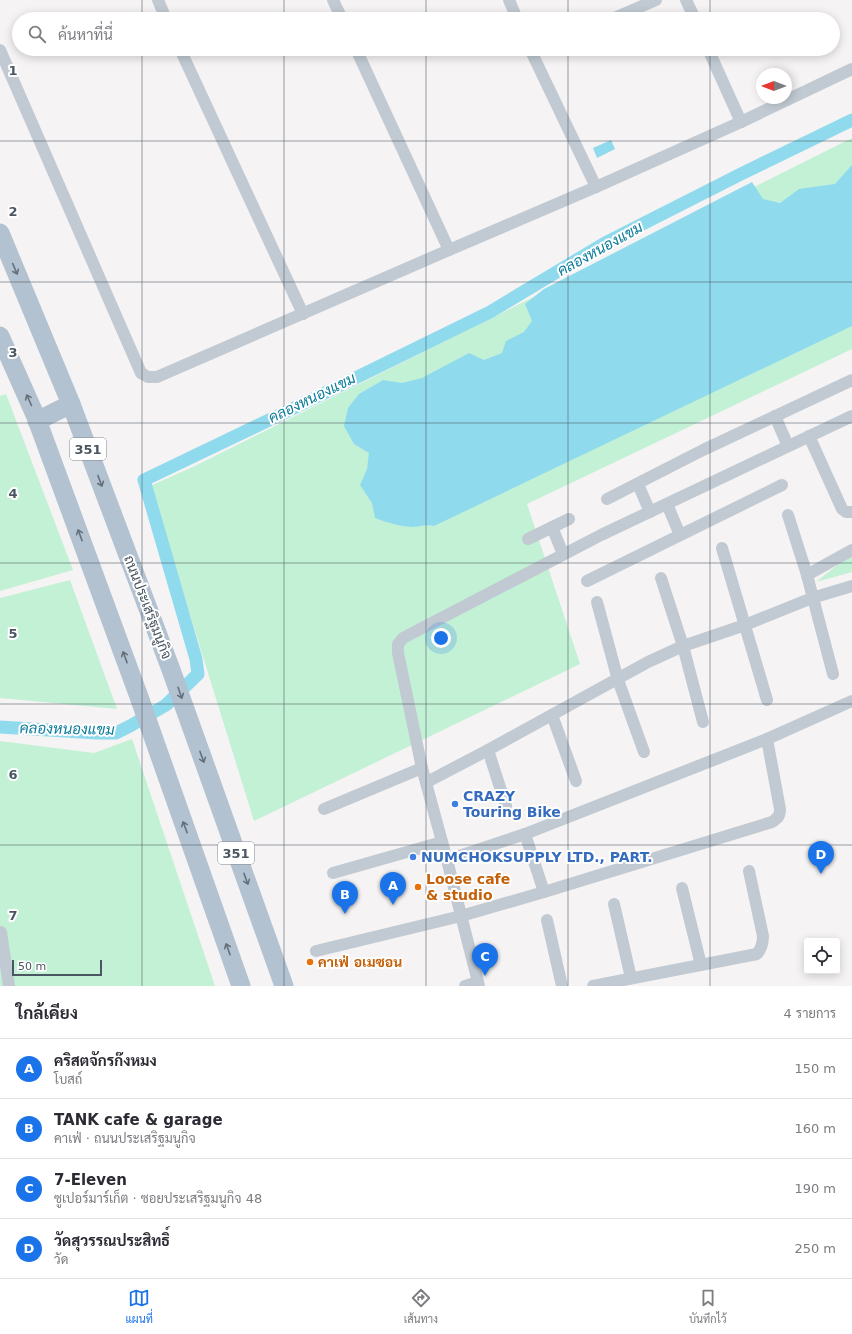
<!DOCTYPE html>
<html lang="th">
<meta charset="utf-8">
<style>
body{margin:0;font-family:"DejaVu Sans",Sarabun,sans-serif;background:#f7f7f7;color:#2b2b33}
.controls{position:absolute;right:12px;bottom:12px;display:grid;overflow:hidden;border-radius:4px;box-shadow:0 2px 10px #0003}
.controls button{width:36px;height:36px;display:grid;place-items:center;padding:0;border:0;border-bottom:1px solid #e1e1e2;background:#fff;color:#2b2b33;font:20px sans-serif}
.compass{position:absolute;left:756px;top:68px;width:36px;height:36px;border-radius:50%;background:#fff;box-shadow:0 2px 10px #0003;rotate:270deg}
.scale{position:absolute;left:12px;bottom:10px;width:90px;box-sizing:border-box;padding-left:4px;border:2px solid #4a5661;border-top:0;font-size:11px;line-height:14px;white-space:nowrap;color:#4a5661;-webkit-text-stroke:3px #fff;paint-order:stroke}
.you{position:absolute;left:441px;top:638px;width:14px;height:14px;margin:-10px;border:3px solid #fff;border-radius:50%;background:#1a73e8;box-shadow:0 0 0 6px #1a73e833}
.badge{display:grid;place-items:center;width:26px;height:26px;border-radius:50%;background:#1a73e8;color:#fff;font-size:13px;font-weight:700}
.pin{position:absolute;translate:-50% -33px;filter:drop-shadow(0 1px 2px #0008)}
.pin::after{content:'';position:absolute;top:21px;width:14px;height:12px;background:inherit;clip-path:polygon(0 0,100% 0,50% 100%)}
.list{margin:0;padding:0;list-style:none}
h2{display:flex;justify-content:space-between;align-items:center;height:52px;margin:0;padding:0 16px;font-size:17px}
h2 small{font-size:13px;font-weight:400;color:#7c7c81}
.list li{display:grid;grid-template-columns:26px 1fr auto;gap:12px;align-items:center;box-sizing:border-box;height:60px;padding:0 16px;border-top:1px solid #e1e1e2}
.list b{display:block;font-size:15px;white-space:nowrap}
.list p{margin:0;font-size:13px;white-space:nowrap;color:#7c7c81}
.list em{font-size:13px;font-style:normal;color:#7c7c81}
.icon{flex:none;width:22px;height:22px;fill:none;stroke:currentColor;stroke-width:2;stroke-linecap:round;stroke-linejoin:round}
.map{position:relative;flex:none;width:852px;height:986px;overflow:hidden}
.search{position:absolute;background:#fff;box-shadow:0 2px 10px #0003;left:12px;right:12px;top:12px;height:44px;display:flex;align-items:center;gap:10px;box-sizing:border-box;padding:0 14px;border-radius:22px;color:#7c7c81;font-size:15px}
.sheet{height:292px;background:#fff}
nav{display:flex;justify-content:space-around;align-items:center;box-sizing:border-box;height:56px;border-top:1px solid #e1e1e2;background:#fff;font-size:11px;color:#7c7c81}
nav a{display:grid;justify-items:center;gap:2px}
nav .on{color:#1a73e8}
.map>svg:first-child{display:block}
</style>
<div class="map">
<svg width="852" height="986" viewBox="0 0 852 986">
<rect width="100%" height="100%" fill="#f5f3f3"/>
<!-- green -->
<g fill="#c3f1d5">
<path d="M 852,138 L 852,349 L 527,504 L 580,664 L 254,821 L 150,486 L 195,466 Z"/>
<path d="M 6,394 L 73,570 L 0,591 L 0,396 Z"/>
<path d="M 852,556 L 852,572 L 816,582 L 840,563 Z"/>
<path d="M 70,580 L 117,709 L 0,698 L 0,598 Z"/>
<path d="M 132,739 L 215,986 L 0,986 L 0,741 L 94,753 Z"/>
</g>
<!-- water -->
<g fill="#90daee">
<path d="M 611,140 L 615,149 L 597,158 L 593,148 Z"/>
<path d="M 852,165 L 852,326 L 434,526 C 426,524 420,527 412,527 C 399,526 388,523 375,518 L 372,503 L 360,485 L 367,469 L 369,453 L 354,444 L 344,426 L 348,408 L 359,394 L 383,380 L 402,383 L 422,378 L 469,353 L 484,360 L 502,353 L 506,341 L 524,332 L 532,321 L 525,304 L 544,289 L 752,182 L 763,199 L 780,203 L 799,189 L 835,184 Z"/>
</g>
<g fill="none" stroke-linecap="round" stroke-linejoin="round">
<!-- canal -->
<path stroke="#90daee" stroke-width="13" d="M 0,727 L 97,733 L 116,733 L 130,726 L 166,705 L 198,674 L 196,659 L 144,480 L 290,410 L 490,312 L 605,243 L 741,174 L 852,120"/>
<!-- minor -->
<g stroke="#c1cad2" stroke-width="12">
<path d="M 158,0 L 166,19"/>
<path d="M 333,0 L 342,19"/>
<path d="M 509,0 L 517,19"/>
<path d="M 686,0 L 695,19"/>
<path d="M 612,19 L 656,0"/>
<path d="M 180,49 L 303,314"/>
<path d="M 356,49 L 449,250"/>
<path d="M 530,49 L 596,187"/>
<path d="M 708,49 L 741,122"/>
<path d="M 0,50 L 141,373 L 148,377 L 157,377 L 449,250 L 596,187 L 741,122 L 852,69"/>
<path d="M 775,416 L 788,446"/>
<path d="M 809,436 L 842,509 L 846,512 L 852,512"/>
<path d="M 638,484 L 650,512"/>
<path d="M 607,499 L 703,450 L 852,380"/>
<path d="M 667,504 L 680,535"/>
<path d="M 788,515 L 807,575 L 833,674"/>
<path d="M 552,527 L 563,554"/>
<path d="M 528,539 L 569,519"/>
<path d="M 722,548 L 767,700"/>
<path d="M 807,575 L 852,550"/>
<path d="M 661,578 L 683,646 L 703,722"/>
<path d="M 587,581 L 782,485"/>
<path d="M 597,602 L 618,680 L 644,752"/>
<path d="M 552,715 L 576,781"/>
<path d="M 488,750 L 506,806"/>
<path d="M 427,782 L 488,750 L 648,662 L 683,646 L 745,625 L 812,598 L 852,586"/>
<path d="M 324,809 L 422,768"/>
<path d="M 525,834 L 544,892"/>
<path d="M 447,860 L 525,834 L 767,739 L 852,701"/>
<path d="M 333,873 L 442,842"/>
<path d="M 682,888 L 701,965"/>
<path d="M 614,904 L 631,978"/>
<path d="M 547,920 L 562,986"/>
<path d="M 1,932 L 9,986"/>
<path d="M 316,951 L 461,916 L 544,892 L 772,822 C 778,818 780,816 780,809 L 767,739"/>
<path d="M 465,986 L 478,982"/>
<path d="M 479,986 L 447,860 L 422,768 L 398,653 L 398,644 L 403,638 L 601,535 L 852,416"/>
<path d="M 593,986 L 757,954 C 762,948 763,943 763,936 L 749,871"/>
</g>
<!-- primary -->
<g stroke="#b3c2d1" stroke-width="19">
<path d="M 0,233 L 71,404 L 170,667 L 284,986"/>
<path d="M 0,336 L 36,417 L 138,694 L 241,986"/>
<path d="M 37,421 L 71,404"/>
</g>
</g>
<!-- one-way arrows -->
<defs><path id="oneway-shaft" d="M-6 0H5M1.5-3L5.5 0L1.5 3" fill="none" stroke-width="1.6" stroke-linecap="round" stroke-linejoin="round"/></defs>
<g stroke="#64717d">
<use href="#oneway-shaft" transform="translate(15 269) rotate(67)"/>
<use href="#oneway-shaft" transform="translate(29 400) rotate(-114)"/>
<use href="#oneway-shaft" transform="translate(100 481) rotate(69)"/>
<use href="#oneway-shaft" transform="translate(80 535) rotate(-110)"/>
<use href="#oneway-shaft" transform="translate(125 657) rotate(-110)"/>
<use href="#oneway-shaft" transform="translate(180 693) rotate(71)"/>
<use href="#oneway-shaft" transform="translate(202 757) rotate(70)"/>
<use href="#oneway-shaft" transform="translate(185 827) rotate(-110)"/>
<use href="#oneway-shaft" transform="translate(246 879) rotate(70)"/>
<use href="#oneway-shaft" transform="translate(228 949) rotate(-110)"/>
</g>
<!-- grid -->
<path fill="none" stroke="#4a5661" stroke-width="1" stroke-opacity="0.55" d="M 142,0 L 142,19M 284,0 L 284,19M 426,0 L 426,19M 568,0 L 568,19M 710,0 L 710,19M 142,49 L 142,986M 284,49 L 284,986M 426,49 L 426,986M 568,49 L 568,986M 710,49 L 710,986M 0,141 L 852,141M 0,282 L 852,282M 0,423 L 852,423M 0,563 L 852,563M 0,704 L 852,704M 0,845 L 852,845"/>
<!-- markers -->
<g fill="#3f7fe0" stroke="#fff" stroke-width="1.5">
<circle cx="455" cy="804" r="4"/>
<circle cx="413" cy="857" r="4"/>
</g>
<g fill="#e8710a" stroke="#fff" stroke-width="1.5">
<circle cx="418" cy="887" r="4"/>
<circle cx="310" cy="962" r="4"/>
</g>
<g text-anchor="middle" stroke-width="4" stroke-linejoin="round" paint-order="stroke">
<!-- shield labels -->
<g fill="#fff" stroke="#808990" stroke-width="1">
<rect x="70" y="438" width="36" height="22" rx="3"/>
<rect x="218" y="842" width="36" height="22" rx="3"/>
</g>
<g font-size="13" font-weight="bold" fill="#4a5661">
<text x="88" y="454">351</text>
<text x="236" y="858">351</text>
</g>
<!-- street labels -->
<g font-size="14" fill="#4a5661" stroke="#fff">
<text transform="translate(148 607) rotate(69)" y="5">ถนนประเสริฐมนูกิจ</text>
</g>
<!-- shop labels -->
<g font-size="14" font-weight="bold" fill="#366cbe" stroke="#fff" text-anchor="start">
<text x="463" y="801">CRAZY<tspan x="463" dy="16">Touring Bike</tspan></text>
<text x="421" y="862">NUMCHOKSUPPLY LTD., PART.</text>
</g>
<!-- food labels -->
<g font-size="14" font-weight="bold" fill="#c56008" stroke="#fff" text-anchor="start">
<text x="426" y="884">Loose cafe<tspan x="426" dy="16">&amp; studio</tspan></text>
<text x="318" y="967">คาเฟ่ อเมซอน</text>
</g>
<!-- water labels -->
<g font-size="15" font-style="italic" fill="#0c7c9b" stroke="#fff">
<text transform="translate(600 249) rotate(-29)" y="5">คลองหนองแขม</text>
<text transform="translate(312 398) rotate(-26)" y="5">คลองหนองแขม</text>
<text transform="translate(67 729) rotate(1)" y="5">คลองหนองแขม</text>
</g>
</g>
<g font-size="13" text-anchor="middle" font-weight="bold" fill="#4a5661" stroke="#fff" stroke-width="4" stroke-linejoin="round" paint-order="stroke">
<text x="13" y="75">1</text>
<text x="13" y="216">2</text>
<text x="13" y="357">3</text>
<text x="13" y="498">4</text>
<text x="13" y="638">5</text>
<text x="13" y="779">6</text>
<text x="13" y="920">7</text>
</g>
</svg>
<div class="controls">
<button><svg class="icon" aria-label="locate" viewBox="0 0 24 24"><circle cx="12" cy="12" r="6"/><path d="M12 2v4M12 18v4M2 12h4M18 12h4"/></svg></button>
</div>
<svg class="compass" viewBox="-18 -18 36 36"><path d="M0-13l5 13h-10z" fill="#e53935"/><path d="M0 13l5-13h-10z" fill="#7c7c81"/></svg>
<div class="scale">50 m</div>
<div class="you"></div>
<div class="pin badge" style="left:393px;top:905px">A</div>
<div class="pin badge" style="left:345px;top:914px">B</div>
<div class="pin badge" style="left:485px;top:976px">C</div>
<div class="pin badge" style="left:821px;top:874px">D</div>
<div class="search"><svg class="icon" aria-label="search" viewBox="0 0 24 24"><circle cx="10" cy="10" r="6"/><path d="M15 15l6 6"/></svg>ค้นหาที่นี่</div>
</div>
<section class="sheet">
<h2>ใกล้เคียง<small>4 รายการ</small></h2>
<ul class="list">
<li><span class="badge">A</span><div><b>คริสตจักรก๊งหมง</b><p>โบสถ์</p></div><em>150 m</em></li>
<li><span class="badge">B</span><div><b>TANK cafe &amp; garage</b><p>คาเฟ่ · ถนนประเสริฐมนูกิจ</p></div><em>160 m</em></li>
<li><span class="badge">C</span><div><b>7-Eleven</b><p>ซูเปอร์มาร์เก็ต · ซอยประเสริฐมนูกิจ 48</p></div><em>190 m</em></li>
<li><span class="badge">D</span><div><b>วัดสุวรรณประสิทธิ์</b><p>วัด</p></div><em>250 m</em></li>
</ul>
</section>
<nav>
<a class="on"><svg class="icon" aria-label="map" viewBox="0 0 24 24"><path d="M3 6l6-2 6 2 6-2v14l-6 2-6-2-6 2zM9 4v14M15 6v14"/></svg>แผนที่</a>
<a><svg class="icon" aria-label="directions" viewBox="0 0 24 24"><path d="M12 3l9 9-9 9-9-9zM9 14v-3h6M13 9l2 2-2 2"/></svg>เส้นทาง</a>
<a><svg class="icon" aria-label="saved" viewBox="0 0 24 24"><path d="M7 4h10v16l-5-4-5 4z"/></svg>บันทึกไว้</a>
</nav>
